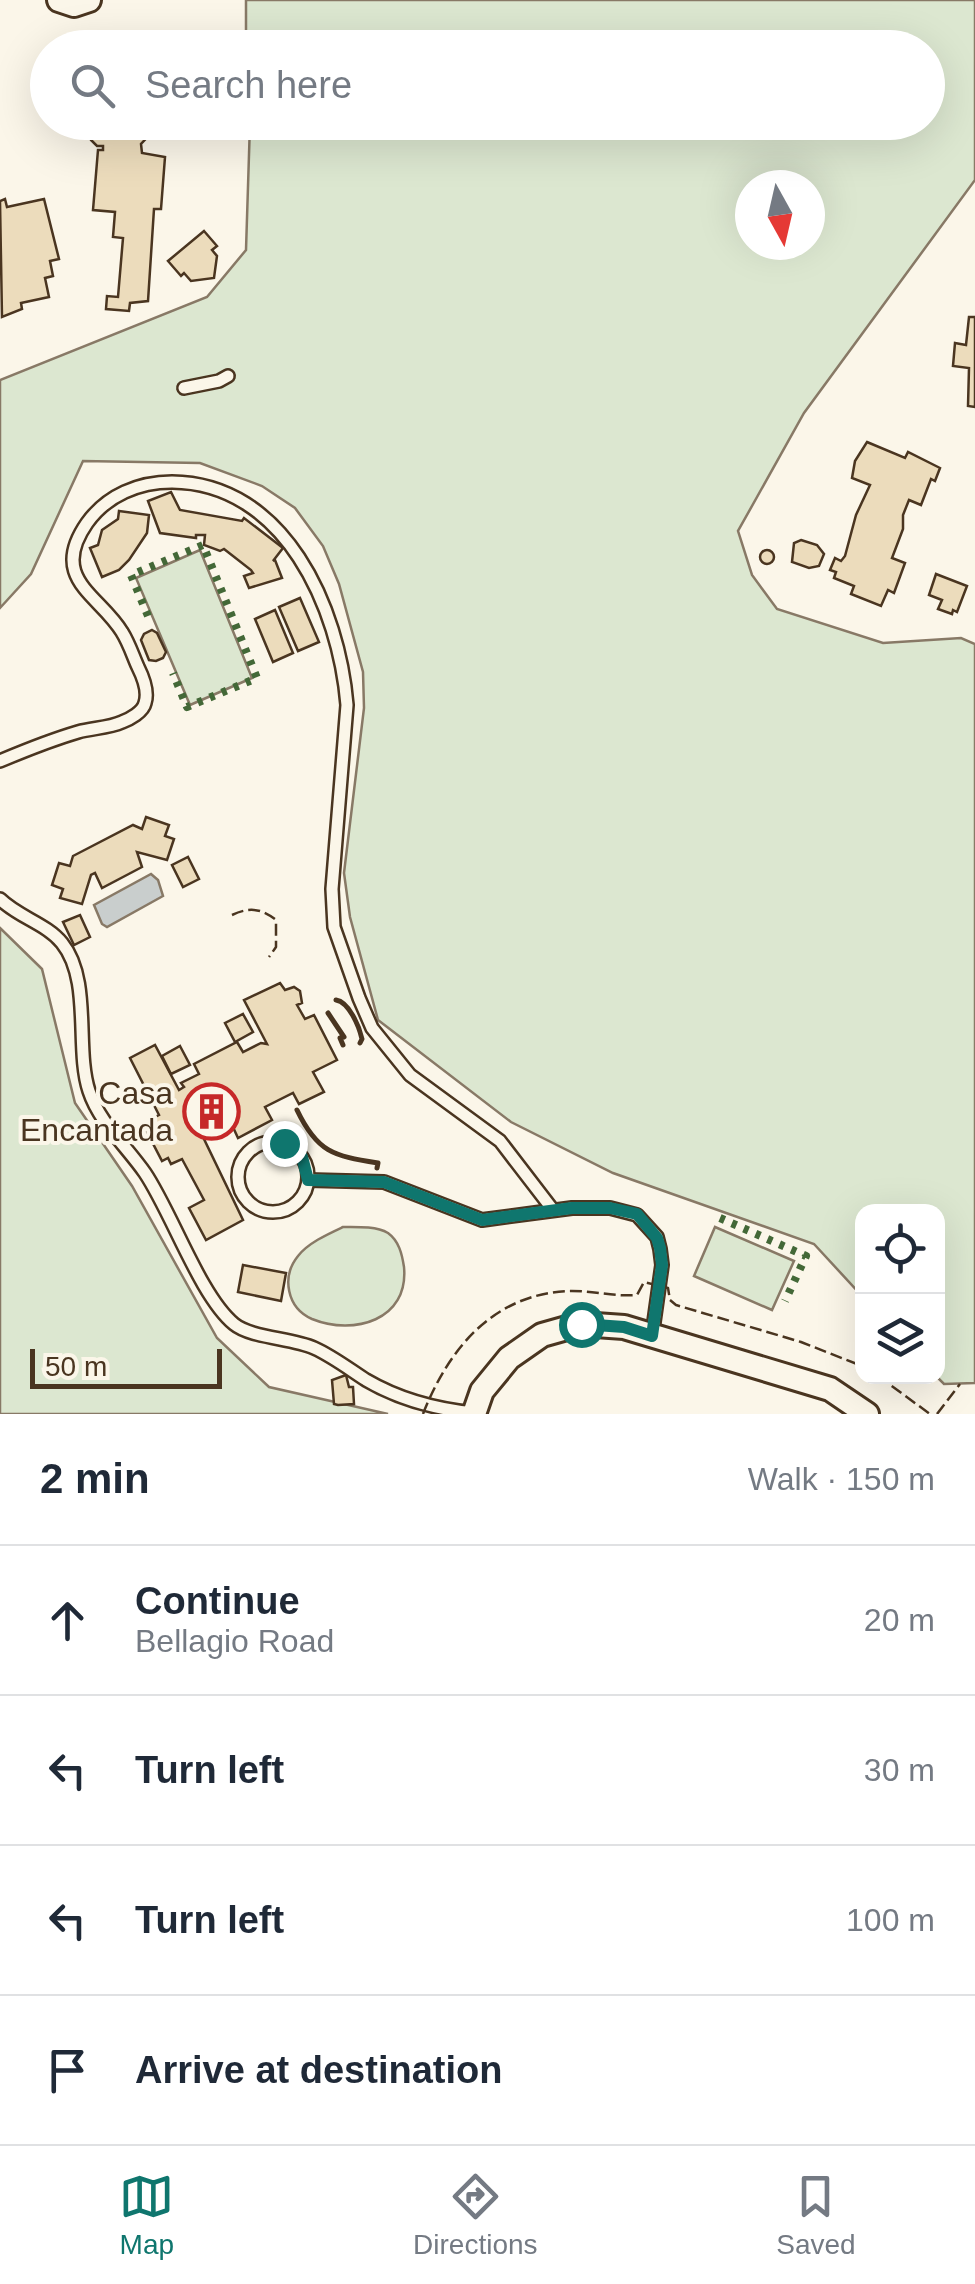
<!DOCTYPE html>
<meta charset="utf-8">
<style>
body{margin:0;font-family:Helvetica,sans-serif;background:#f6f6f7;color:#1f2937}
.controls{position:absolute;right:30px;bottom:30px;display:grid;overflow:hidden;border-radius:20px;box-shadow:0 10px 40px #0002}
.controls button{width:90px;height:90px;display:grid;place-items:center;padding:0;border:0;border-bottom:2px solid #e0e1e3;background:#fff;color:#1f2937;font:50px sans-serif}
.compass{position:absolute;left:735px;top:170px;width:90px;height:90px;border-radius:50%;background:#fff;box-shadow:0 10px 40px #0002;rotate:172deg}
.scale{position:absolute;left:30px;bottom:25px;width:192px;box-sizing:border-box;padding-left:10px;border:5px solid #4a3520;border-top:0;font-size:28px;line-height:35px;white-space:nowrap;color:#4a3520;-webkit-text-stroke:8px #fbf6e9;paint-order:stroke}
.stop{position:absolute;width:30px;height:30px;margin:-22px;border:8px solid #0f766e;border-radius:50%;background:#fff}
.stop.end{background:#0f766e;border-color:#fff;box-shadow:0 2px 10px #0008}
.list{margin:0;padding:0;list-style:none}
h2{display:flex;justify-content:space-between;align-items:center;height:130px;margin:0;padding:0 40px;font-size:42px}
h2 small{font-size:32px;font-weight:400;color:#747a83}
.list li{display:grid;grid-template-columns:65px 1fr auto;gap:30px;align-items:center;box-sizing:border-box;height:150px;padding:0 40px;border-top:2px solid #e0e1e3}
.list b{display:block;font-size:38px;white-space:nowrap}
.list p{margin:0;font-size:32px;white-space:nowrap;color:#747a83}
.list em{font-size:32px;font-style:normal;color:#747a83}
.icon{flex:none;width:55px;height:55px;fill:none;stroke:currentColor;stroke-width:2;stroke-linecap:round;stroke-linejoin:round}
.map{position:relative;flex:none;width:975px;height:1414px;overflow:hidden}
.search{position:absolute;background:#fff;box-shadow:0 10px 40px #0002;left:30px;right:30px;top:30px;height:110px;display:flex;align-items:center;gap:25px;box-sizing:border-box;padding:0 35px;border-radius:55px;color:#747a83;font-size:38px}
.sheet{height:730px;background:#fff}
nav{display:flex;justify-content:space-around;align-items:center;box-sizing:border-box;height:140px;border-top:2px solid #e0e1e3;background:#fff;font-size:28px;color:#747a83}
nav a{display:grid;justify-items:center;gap:5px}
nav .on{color:#0f766e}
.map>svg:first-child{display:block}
</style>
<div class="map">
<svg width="975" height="1414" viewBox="0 0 975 1414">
<rect width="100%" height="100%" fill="#fbf6e9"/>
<!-- green -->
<g fill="#dce7d0" stroke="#887966" stroke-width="2.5" fill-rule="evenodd">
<path d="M 246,0 L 975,0 L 975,180 L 804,413 L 738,531 L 752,575 L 777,609 L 883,643 L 961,638 L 975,644 L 975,1383 L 944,1384 L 937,1377 L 938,1212 L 862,1212 L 862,1296 L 814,1244 L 613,1173 L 511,1122 L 378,1020 L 350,917 L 344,873 L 364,708 L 363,672 L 339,584 L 323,546 L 295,508 L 262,486 L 200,463 L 83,461 L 31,574 L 0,608 L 0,380 L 207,297 L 246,250 L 250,123 L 928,122 L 928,48 L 246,47 ZM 750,185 L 810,185 L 810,245 L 750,245 Z"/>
<path d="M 200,550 L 252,678 L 190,705 L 136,578 Z"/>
<path d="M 0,928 L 42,969 L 75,1103 L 132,1186 L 217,1338 L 269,1387 L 388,1414 L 0,1414 Z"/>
<path d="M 343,1227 C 356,1227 376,1226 388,1233 C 399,1241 402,1254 404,1267 C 409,1320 354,1336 312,1319 C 287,1308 281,1277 298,1256 C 308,1243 328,1234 343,1227 Z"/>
<path d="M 715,1227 L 794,1261 L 772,1310 L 694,1276 Z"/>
</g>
<!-- water -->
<path fill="#c9cecd" stroke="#887966" stroke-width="2.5" d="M 151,874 L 158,880 L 163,896 L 107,927 L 102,924 L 94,905 Z"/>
<!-- building -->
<g fill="#ecdcbc" stroke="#4a3520" stroke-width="2.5">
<path d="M 116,122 L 154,122 L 157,127 L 141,144 L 142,153 L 165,157 L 161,209 L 154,209 L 148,301 L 130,303 L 129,311 L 106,309 L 107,296 L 118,297 L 123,238 L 113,237 L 115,212 L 93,210 L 98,150 L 103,150 L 103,146 L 97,146 L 91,140 L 92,132 Z"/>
<path d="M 5,199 L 7,207 L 44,199 L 59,259 L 50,261 L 53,276 L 45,278 L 49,297 L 21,303 L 22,309 L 2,317 L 0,201 Z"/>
<path d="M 204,231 L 217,246 L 212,250 L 217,256 L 214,278 L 191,281 L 184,273 L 181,276 L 168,261 Z"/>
<path d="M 969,317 L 975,317 L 975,407 L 968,406 L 969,368 L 953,366 L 955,343 L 966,345 Z"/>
<path d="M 867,442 L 905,458 L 908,452 L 940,468 L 935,481 L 931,479 L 921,505 L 909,500 L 903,515 L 903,529 L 892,558 L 905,563 L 894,593 L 888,590 L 881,606 L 851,594 L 854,586 L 834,578 L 836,572 L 830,570 L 835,558 L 841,561 L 845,556 L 856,515 L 870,485 L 852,478 L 855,461 Z"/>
<path d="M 171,492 L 180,510 L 242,521 L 244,518 L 283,548 L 273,561 L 275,560 L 282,578 L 249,588 L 244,576 L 253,573 L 251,570 L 224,549 L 220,551 L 204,545 L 205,535 L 196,535 L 196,538 L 160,533 L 148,501 Z"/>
<path d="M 119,511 L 149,515 L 147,533 L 129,560 L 119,570 L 102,577 L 90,548 L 98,545 L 102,530 L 118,519 Z"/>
<path d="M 801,540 L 817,545 L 824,554 L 819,566 L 809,568 L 792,562 L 794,543 Z"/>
<circle cx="767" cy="557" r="7"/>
<path d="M 936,574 L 967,586 L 957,612 L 953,610 L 952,614 L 938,609 L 942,600 L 929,595 Z"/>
<path d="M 300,598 L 319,642 L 298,651 L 279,607 Z"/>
<path d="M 275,610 L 293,653 L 273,662 L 255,619 Z"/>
<path d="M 152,630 L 157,633 L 166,652 L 163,658 L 156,661 L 149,660 L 141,640 L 144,634 Z"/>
<path d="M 146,817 L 169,825 L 165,836 L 174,839 L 167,860 L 137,852 L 142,867 L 102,888 L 95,873 L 91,875 L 82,904 L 60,898 L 63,889 L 52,885 L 59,863 L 70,866 L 73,856 L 133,825 L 142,829 Z"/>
<path d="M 188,857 L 199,879 L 183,887 L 172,865 Z"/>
<path d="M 80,915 L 90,937 L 74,945 L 63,922 Z"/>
<path d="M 280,983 L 285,990 L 294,987 L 300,991 L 302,1003 L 297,1005 L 305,1019 L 314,1015 L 337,1060 L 313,1072 L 324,1092 L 299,1104 L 293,1093 L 265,1107 L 272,1120 L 238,1138 L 232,1125 L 204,1139 L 243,1220 L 206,1240 L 189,1208 L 204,1200 L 182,1159 L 171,1164 L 168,1158 L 162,1161 L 147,1132 L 153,1129 L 149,1120 L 159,1115 L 130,1058 L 155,1045 L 179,1090 L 184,1087 L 181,1083 L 199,1074 L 194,1064 L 237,1042 L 243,1052 L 261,1043 L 267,1044 L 244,1000 Z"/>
<path d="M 243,1014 L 253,1032 L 235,1042 L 225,1023 Z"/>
<path d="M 180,1046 L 190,1065 L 171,1074 L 162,1056 Z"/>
<path d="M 243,1265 L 286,1273 L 281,1301 L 238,1292 Z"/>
<path d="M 346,1375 L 349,1387 L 353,1387 L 354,1404 L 338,1405 L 334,1404 L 332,1380 Z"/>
</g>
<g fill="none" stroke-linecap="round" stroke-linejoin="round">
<defs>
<g id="lane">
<path d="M 184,388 L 219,381 L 228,376"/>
<path d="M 0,761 C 26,750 51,740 78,732 C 92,728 109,728 122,722 C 130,719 143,712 145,703 C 149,691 143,677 138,667 C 133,656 129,643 122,632 C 100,595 48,579 87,523 C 107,495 139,482 172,482 C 285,483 339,608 347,705 L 332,889 L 334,927 L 359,998 L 372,1028 L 410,1075 L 500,1141 L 553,1210"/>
<path d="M 0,899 C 18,917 47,924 62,943 C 92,980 75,1049 89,1091 C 99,1122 127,1147 145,1173 C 172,1213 200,1296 234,1324 C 251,1338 292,1338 314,1348 C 332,1356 349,1369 366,1380 C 400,1400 435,1409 474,1413"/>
<circle cx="273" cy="1177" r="35"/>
<path d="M 308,1180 L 384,1182 L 482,1220 L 572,1208 L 610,1208 L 637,1215 L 657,1237 L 660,1249 L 662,1265 L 652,1336"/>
</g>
<g id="street">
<path d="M 59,0 L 74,5 L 89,0"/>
<path d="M 474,1414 L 482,1391 L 509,1358 L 542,1335 L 581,1324 L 624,1327 L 830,1389 L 867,1414"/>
</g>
</defs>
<!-- lane casing -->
<use href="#lane" stroke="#4a3520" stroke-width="16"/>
<!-- street casing -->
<use href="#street" stroke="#4a3520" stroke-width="28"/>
<!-- lane -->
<use href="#lane" stroke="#fbf6e9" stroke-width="11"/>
<!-- street -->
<use href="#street" stroke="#fbf6e9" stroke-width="22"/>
<!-- hedge -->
<g stroke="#436837" stroke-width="8" stroke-dasharray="5 8" stroke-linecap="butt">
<path d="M 148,616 L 131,575 L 203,545 L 257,678 L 187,707 L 173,673"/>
<path d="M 720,1218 L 806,1256 L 785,1301"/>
</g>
<!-- fence -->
<g stroke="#4a3520" stroke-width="2.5" stroke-dasharray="12 5" stroke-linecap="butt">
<path d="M 232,915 C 249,907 261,908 276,920 L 276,947 L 269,957"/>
<path d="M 878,1376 L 930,1414"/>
<path d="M 423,1414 C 448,1350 492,1295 567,1291 C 591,1290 613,1297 637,1295 L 644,1282 L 668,1288 L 670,1300 L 676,1305 L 801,1342 L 862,1366"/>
<path d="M 937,1414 L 960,1384"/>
</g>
<!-- wall -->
<g stroke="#4a3520" stroke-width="5">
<path d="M 336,1000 C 349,1002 359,1026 362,1039 L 360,1043"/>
<path d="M 328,1013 L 344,1037 L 340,1038 L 343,1045"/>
<path d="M 297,1110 C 317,1152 333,1156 378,1163 L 377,1168"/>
</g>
</g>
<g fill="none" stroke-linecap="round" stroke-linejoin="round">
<!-- route -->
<path stroke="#0f766e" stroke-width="12" d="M 284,1143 L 302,1157 L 308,1180 L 384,1182 L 482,1220 L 572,1208 L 610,1208 L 637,1214 L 657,1238 L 660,1248 L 662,1265 L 652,1336 L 624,1327 L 581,1324"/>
</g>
<!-- icons -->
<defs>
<symbol id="building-ring" viewBox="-11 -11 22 22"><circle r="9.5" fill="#fbf6e9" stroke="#c62828" stroke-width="1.5"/><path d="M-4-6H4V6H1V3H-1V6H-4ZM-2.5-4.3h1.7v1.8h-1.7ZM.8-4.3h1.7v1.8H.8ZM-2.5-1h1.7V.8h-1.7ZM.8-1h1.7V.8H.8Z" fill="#c62828"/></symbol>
</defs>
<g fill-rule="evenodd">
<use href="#building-ring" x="180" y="1080" width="63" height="63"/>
</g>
<g text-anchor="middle" stroke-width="8" stroke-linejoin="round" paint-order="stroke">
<!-- poi labels -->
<g font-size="32" fill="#4a3520" stroke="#fbf6e9" text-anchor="end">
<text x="173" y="1104">Casa<tspan x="173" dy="37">Encantada</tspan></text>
</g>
</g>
</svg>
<div class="controls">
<button><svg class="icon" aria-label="locate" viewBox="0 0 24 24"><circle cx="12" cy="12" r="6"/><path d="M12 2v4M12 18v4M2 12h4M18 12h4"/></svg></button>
<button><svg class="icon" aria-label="layers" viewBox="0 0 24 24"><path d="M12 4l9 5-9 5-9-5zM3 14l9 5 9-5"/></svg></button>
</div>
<svg class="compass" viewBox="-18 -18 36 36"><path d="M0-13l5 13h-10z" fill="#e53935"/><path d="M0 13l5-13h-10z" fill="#747a83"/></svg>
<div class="scale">50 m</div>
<div class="stop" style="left:581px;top:1324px"></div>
<div class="stop end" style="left:284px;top:1143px"></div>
<div class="search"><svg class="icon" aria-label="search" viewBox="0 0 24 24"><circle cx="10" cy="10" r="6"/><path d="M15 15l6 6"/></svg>Search here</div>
</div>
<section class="sheet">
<h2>2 min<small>Walk · 150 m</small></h2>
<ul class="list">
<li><svg class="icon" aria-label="ahead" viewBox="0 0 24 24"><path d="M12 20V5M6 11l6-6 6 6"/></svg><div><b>Continue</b><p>Bellagio Road</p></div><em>20 m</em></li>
<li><svg class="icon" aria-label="left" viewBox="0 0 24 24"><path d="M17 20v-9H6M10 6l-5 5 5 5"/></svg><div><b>Turn left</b></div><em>30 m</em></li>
<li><svg class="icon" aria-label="left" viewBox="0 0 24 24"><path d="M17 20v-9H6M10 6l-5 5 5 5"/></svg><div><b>Turn left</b></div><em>100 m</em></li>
<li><svg class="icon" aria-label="arrive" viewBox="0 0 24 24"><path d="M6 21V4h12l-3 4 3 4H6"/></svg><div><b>Arrive at destination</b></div></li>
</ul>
</section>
<nav>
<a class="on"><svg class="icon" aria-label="map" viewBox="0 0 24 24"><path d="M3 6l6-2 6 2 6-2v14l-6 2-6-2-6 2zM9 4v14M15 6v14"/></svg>Map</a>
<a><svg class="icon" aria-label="directions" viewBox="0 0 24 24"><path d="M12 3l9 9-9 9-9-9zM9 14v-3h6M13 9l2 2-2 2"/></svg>Directions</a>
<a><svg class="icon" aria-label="saved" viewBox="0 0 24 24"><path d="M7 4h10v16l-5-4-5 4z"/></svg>Saved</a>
</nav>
